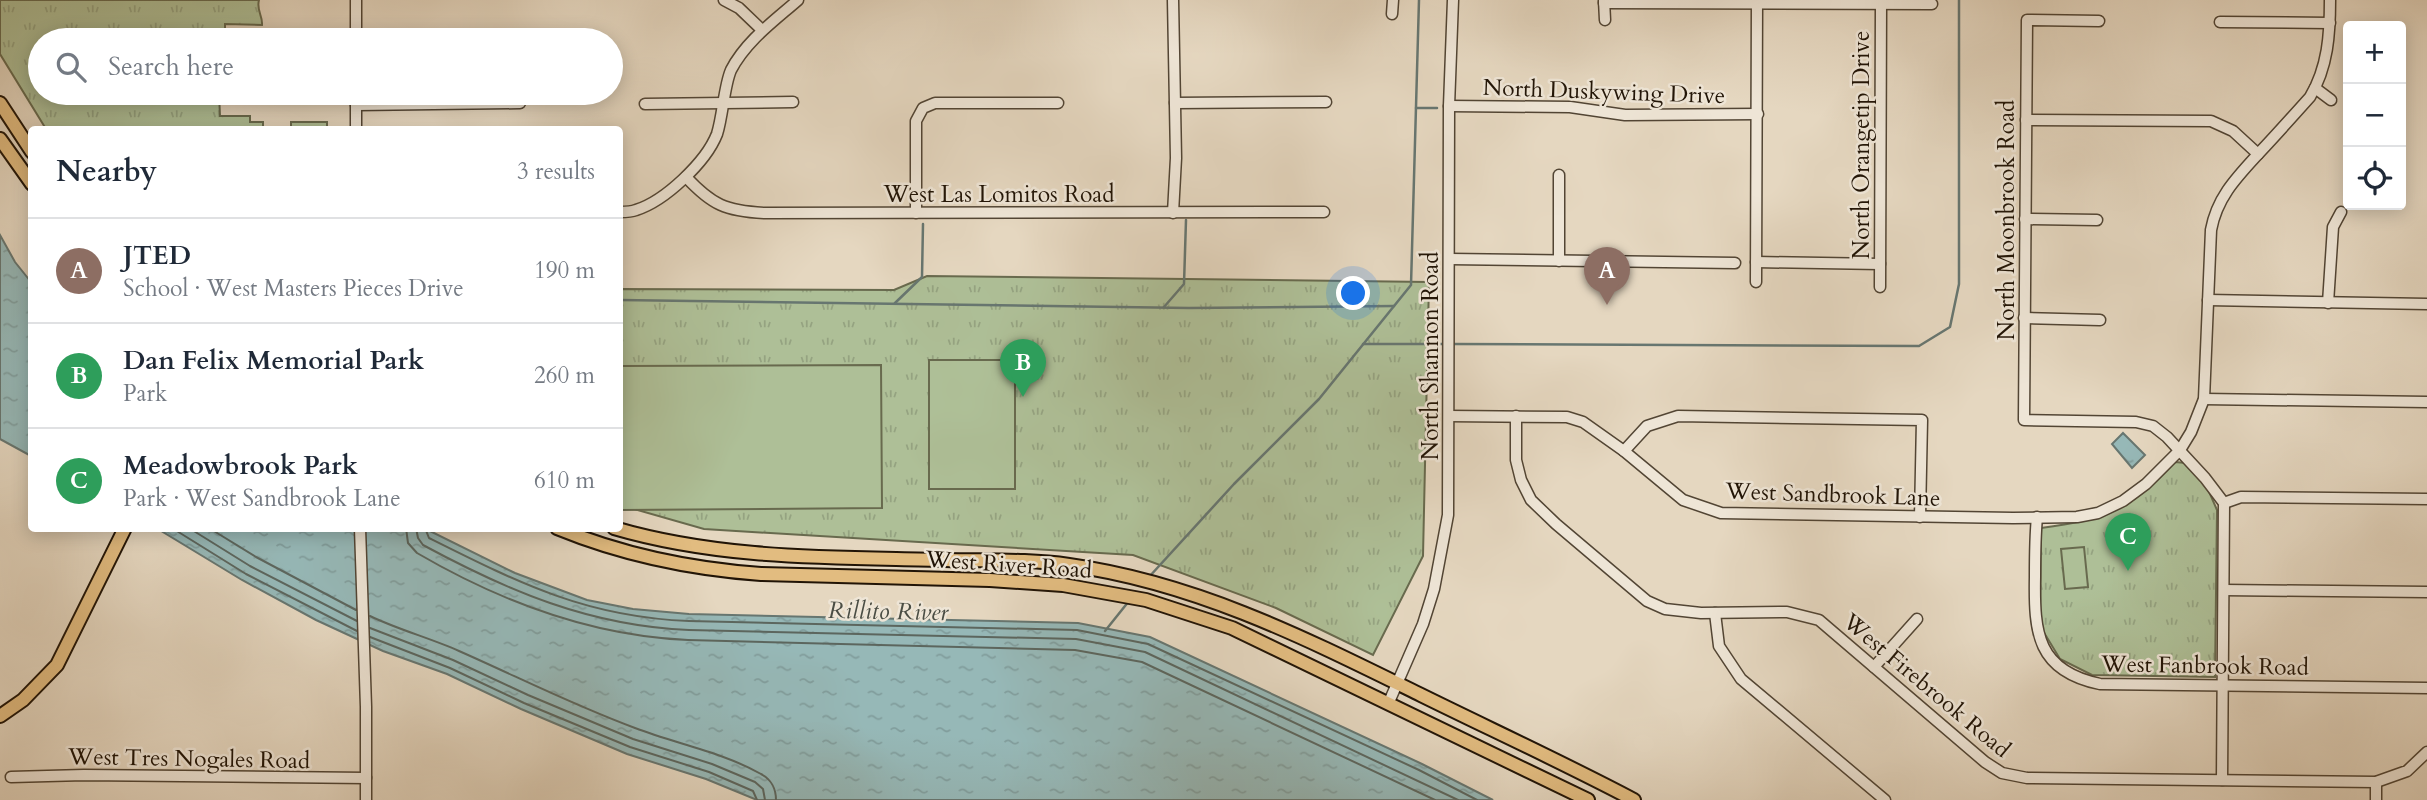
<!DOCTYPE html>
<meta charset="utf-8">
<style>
body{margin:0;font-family:Cardo,serif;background:#f2f2f3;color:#1f2937}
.controls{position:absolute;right:21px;top:21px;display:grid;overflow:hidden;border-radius:7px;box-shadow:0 4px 18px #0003}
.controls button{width:63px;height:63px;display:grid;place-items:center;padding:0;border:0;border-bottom:2px solid #e0e1e3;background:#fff;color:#1f2937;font:35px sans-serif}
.you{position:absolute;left:1354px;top:294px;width:24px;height:24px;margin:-18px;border:5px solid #fff;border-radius:50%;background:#1a73e8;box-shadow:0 0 0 10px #1a73e833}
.badge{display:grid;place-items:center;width:46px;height:46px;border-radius:50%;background:#0b8043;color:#fff;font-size:23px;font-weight:700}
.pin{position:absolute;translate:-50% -58px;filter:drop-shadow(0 2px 4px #0008)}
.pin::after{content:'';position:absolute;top:37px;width:24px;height:21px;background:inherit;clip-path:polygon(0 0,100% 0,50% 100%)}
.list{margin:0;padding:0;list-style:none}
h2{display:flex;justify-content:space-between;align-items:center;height:91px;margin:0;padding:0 28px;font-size:30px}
h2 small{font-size:23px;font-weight:400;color:#747a83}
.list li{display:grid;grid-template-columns:46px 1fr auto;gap:21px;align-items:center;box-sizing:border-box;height:105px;padding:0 28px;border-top:2px solid #e0e1e3}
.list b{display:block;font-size:26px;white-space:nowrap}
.list p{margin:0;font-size:23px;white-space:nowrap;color:#747a83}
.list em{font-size:23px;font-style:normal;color:#747a83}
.icon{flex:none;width:38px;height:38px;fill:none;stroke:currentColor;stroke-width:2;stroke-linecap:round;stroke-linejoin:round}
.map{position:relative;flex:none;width:2427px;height:800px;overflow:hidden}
.search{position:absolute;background:#fff;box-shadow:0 4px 18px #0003;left:28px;top:28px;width:595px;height:77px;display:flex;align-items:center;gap:18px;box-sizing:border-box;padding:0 24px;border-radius:38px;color:#747a83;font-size:26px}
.panel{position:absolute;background:#fff;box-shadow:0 4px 18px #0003;left:28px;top:126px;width:595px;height:406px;border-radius:7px}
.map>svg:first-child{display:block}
</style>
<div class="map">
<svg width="2427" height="800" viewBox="0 0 2427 800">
<defs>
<pattern id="park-tufts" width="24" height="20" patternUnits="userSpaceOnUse" patternTransform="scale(1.75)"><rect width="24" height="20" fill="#aebf97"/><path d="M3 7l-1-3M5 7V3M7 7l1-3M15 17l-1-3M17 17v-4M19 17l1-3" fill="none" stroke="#95a381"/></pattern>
<pattern id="water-ripples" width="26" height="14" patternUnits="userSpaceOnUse" patternTransform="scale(1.75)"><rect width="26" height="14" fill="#96b8b7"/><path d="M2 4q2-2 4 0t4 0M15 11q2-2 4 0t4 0" fill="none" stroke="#819d9c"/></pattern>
</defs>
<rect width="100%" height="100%" fill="#e5d7c0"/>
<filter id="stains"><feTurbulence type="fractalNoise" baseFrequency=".00286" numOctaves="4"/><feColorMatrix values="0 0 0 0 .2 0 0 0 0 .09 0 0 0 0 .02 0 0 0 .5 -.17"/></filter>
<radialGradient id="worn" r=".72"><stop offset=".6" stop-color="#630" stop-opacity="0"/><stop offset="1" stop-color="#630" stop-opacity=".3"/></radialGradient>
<!-- park -->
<g fill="url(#park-tufts)" stroke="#686a4e" stroke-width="2">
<path d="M 0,0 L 259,0 C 256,10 263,16 262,25 L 225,24 L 225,40 L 40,40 L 40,93 L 219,93 L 220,116 L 250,116 L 250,122 L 263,122 L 263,129 L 46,129 L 0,54 Z"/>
<rect x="291" y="122" width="36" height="7"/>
<path d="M 927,276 L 1429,282 L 1423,556 L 1373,655 L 1276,608 L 1133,555 L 704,529 L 620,505 L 620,289 L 894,290 Z"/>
<path d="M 2175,462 L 2186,463 L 2207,487 L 2217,510 L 2215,677 L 2092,675 L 2060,659 L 2043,631 L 2040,614 L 2041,528 C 2105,520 2131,510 2175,462 Z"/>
</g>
<!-- pitch -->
<g fill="#aebf97" stroke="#686a4e" stroke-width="2">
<rect x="929" y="360" width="86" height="129"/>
<path d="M 881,365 L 882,508 L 620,510 L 620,366 Z"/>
<path d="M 2084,547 L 2088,587 L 2065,589 L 2061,549 Z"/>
</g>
<!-- water -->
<g fill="url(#water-ripples)" stroke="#677670" stroke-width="2">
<path d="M 0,235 L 15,262 L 31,282 L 31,456 L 0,439 Z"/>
<path d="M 2123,433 L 2145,455 L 2132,468 L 2112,444 Z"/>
<path d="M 158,529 L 426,529 L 515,573 L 587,600 L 633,609 L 689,614 L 1078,623 L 1150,637 L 1422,764 L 1493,800 L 757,800 L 706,779 L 627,754 L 521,709 L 447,674 L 383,651 L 316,620 L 242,580 Z"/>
</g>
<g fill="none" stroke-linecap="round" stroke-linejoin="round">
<!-- shore -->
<g stroke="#5c665e" stroke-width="2">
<path d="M 172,528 L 246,574 L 357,631"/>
<path d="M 189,528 L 250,566 L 357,621"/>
<path d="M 209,528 L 256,557 L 356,610"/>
<path d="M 406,528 L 408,543 L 417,553 C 501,602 591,636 688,640 L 1075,650 L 1142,662 L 1435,800"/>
<path d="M 416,528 L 418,538 L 423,545 C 508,591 590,626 689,630 L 1076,639 L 1145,652 L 1458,800"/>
<path d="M 425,528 L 429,538 C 519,583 586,617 689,621 L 1077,630 L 1148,644 L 1419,770 L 1477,800"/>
<path d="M 370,616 C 399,630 430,638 459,651 C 518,677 575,706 635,728 C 677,744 722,752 761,774 C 771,779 776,789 776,800"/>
<path d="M 370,628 L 453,660 L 528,695 L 633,739 L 712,764 L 755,782 L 763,789 L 765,800"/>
<path d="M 370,637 L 450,668 L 524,703 L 630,747 L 709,772 L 753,791 L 757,800"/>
</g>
<!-- stream -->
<g stroke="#677670" stroke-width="2.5">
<path d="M 1416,108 L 1437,108"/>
<path d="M 620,300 L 1189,308 L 1394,306"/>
<path d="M 895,303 L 922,277 L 923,224"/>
<path d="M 1164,307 L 1184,284 L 1186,220"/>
<path d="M 1363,344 L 1444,344"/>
<path d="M 1451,344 L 1919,346 L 1950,327 L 1959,284 L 1959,0"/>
<path d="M 1149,577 L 1234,484 L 1319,399 L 1411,285 L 1419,0"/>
<path d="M 1105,631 L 1129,601"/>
</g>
<defs>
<g id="minor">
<path d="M 356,0 L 356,40"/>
<path d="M 724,0 L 739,8 L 762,30"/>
<path d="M 1173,0 L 1176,158 L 1173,213"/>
<path d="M 1604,0 L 1605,20"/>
<path d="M 1604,3 L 1932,4"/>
<path d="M 1392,14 L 1393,0"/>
<path d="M 2099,21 L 2027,20 L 2024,420 L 2136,422 L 2153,426 L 2167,437 L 2205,478 L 2224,503 L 2222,780"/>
<path d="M 2220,22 L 2330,23"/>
<path d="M 2315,88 L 2331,100"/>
<path d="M 1175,103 L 1326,102"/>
<path d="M 645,104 L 793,102"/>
<path d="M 356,105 L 520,103"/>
<path d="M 1449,106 L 1570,107 L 1625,115 L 1758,114"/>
<path d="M 2026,120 L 2211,121 L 2233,131 L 2258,154"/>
<path d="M 356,130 L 356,93"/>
<path d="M 686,177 C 712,205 726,211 764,213 L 1324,212"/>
<path d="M 620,212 C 625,212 631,212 636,210 C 665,201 706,162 717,134 C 723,115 724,86 731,70 C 746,41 774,21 798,0"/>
<path d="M 916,213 L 916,121 L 923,108 L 935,103 L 1058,103"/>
<path d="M 2025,219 L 2097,220"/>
<path d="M 1450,259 L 1735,263"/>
<path d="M 1559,261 L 1559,175"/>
<path d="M 1756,262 L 1880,264"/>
<path d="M 1756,282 L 1757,0"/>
<path d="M 1880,287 L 1881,3"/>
<path d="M 2208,300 L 2427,304"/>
<path d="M 2328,303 L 2333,227 L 2341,212"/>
<path d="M 2024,318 L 2100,320"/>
<path d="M 2204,399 L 2427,402"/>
<path d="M 1449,416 L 1567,417 L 1583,422 L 1624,451 L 1683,500 L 1721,513 L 2013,518 L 2077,517 L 2098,513 L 2123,501 L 2146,484 L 2180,450 L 2191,432 L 2204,399 L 2211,230 C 2217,197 2237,177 2259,153 C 2276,135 2293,116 2310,97 C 2328,67 2330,34 2330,0"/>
<path d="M 1516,416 L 1516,460 L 1521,480 L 1531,500 L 1556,524 L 1647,601 L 1665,609 L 1701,613 L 1787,612 L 1819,620 L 1985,762 L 2002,773 L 2027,778 L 2376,782 L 2407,771 L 2427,752"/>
<path d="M 1624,451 L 1647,426 L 1678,416 L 1922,420 L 1920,517"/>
<path d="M 2224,503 L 2241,497 L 2427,499"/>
<path d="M 2037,517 C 2035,537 2035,557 2035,577 C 2034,633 2037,671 2100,684 L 2427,688"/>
<path d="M 360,528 L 366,707 L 366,800"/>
<path d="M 2224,590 L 2427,592"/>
<path d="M 1715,613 L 1719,646 L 1741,679 L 1885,800"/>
<path d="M 1874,667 L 1917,619"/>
<path d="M 1389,702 L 1423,624 L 1434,589 L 1448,515 L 1449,106 L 1453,0"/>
<path d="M 11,777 L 84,775 L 366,778"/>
<path d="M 2376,782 L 2376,800"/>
</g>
<g id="major">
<path d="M 0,103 L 32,152"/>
<path d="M 0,139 L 32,184"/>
<path d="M 557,528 C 623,555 691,569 761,574 L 990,580 L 1063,585 L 1146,600 L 1232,628 L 1588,800"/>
<path d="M 614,528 C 723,560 833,557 945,560 C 986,561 1029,559 1069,565 C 1197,583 1307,639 1421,695 C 1492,730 1564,763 1634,800"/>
<path d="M 0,716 L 23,700 L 57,665 L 125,528"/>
</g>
</defs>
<!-- minor casing -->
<use href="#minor" stroke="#524534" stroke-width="13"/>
<!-- major casing -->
<use href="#major" stroke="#211406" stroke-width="16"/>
<!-- minor -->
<use href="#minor" stroke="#eee5d6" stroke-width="10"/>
<!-- major -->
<use href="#major" stroke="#e2bc80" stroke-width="12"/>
</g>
<g text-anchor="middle" stroke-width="5" stroke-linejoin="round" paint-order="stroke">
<!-- street labels -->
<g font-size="23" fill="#211406" stroke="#eee5d6">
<text transform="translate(1604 91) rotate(2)" y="8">North Duskywing Drive</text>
<text transform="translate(1861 145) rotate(-90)" y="8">North Orangetip Drive</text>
<text x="999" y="202">West Las Lomitos Road</text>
<text transform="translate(2006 220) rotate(-90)" y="8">North Moonbrook Road</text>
<text transform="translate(1430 356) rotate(-90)" y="8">North Shannon Road</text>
<text transform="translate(1833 494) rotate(2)" y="8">West Sandbrook Lane</text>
<text transform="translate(1009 564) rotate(4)" y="8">West River Road</text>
<text transform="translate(2205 665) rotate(1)" y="8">West Fanbrook Road</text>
<text transform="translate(1927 685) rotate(40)" y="8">West Firebrook Road</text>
<text transform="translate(189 758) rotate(1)" y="8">West Tres Nogales Road</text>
</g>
<!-- water labels -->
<g font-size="24" font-style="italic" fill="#4a4d44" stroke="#eee5d6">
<text transform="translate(888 611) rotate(1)" y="8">Rillito River</text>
</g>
</g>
<rect width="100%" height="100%" filter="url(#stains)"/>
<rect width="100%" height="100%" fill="url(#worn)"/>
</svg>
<div class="controls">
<button>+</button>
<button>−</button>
<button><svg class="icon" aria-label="locate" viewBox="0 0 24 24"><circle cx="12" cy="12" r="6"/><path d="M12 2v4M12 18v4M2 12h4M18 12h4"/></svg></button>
</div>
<div class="you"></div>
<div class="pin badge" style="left:1607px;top:305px;background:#8d6e63">A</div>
<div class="pin badge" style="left:1023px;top:397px;background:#2e9e5b">B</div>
<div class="pin badge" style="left:2128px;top:571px;background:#2e9e5b">C</div>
<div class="search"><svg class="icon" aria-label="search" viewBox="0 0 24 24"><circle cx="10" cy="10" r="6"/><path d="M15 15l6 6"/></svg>Search here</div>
<section class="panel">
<h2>Nearby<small>3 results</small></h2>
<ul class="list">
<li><span class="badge" style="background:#8d6e63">A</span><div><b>JTED</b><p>School · West Masters Pieces Drive</p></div><em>190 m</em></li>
<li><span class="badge" style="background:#2e9e5b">B</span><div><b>Dan Felix Memorial Park</b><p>Park</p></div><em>260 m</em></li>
<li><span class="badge" style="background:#2e9e5b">C</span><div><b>Meadowbrook Park</b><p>Park · West Sandbrook Lane</p></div><em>610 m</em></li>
</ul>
</section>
</div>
